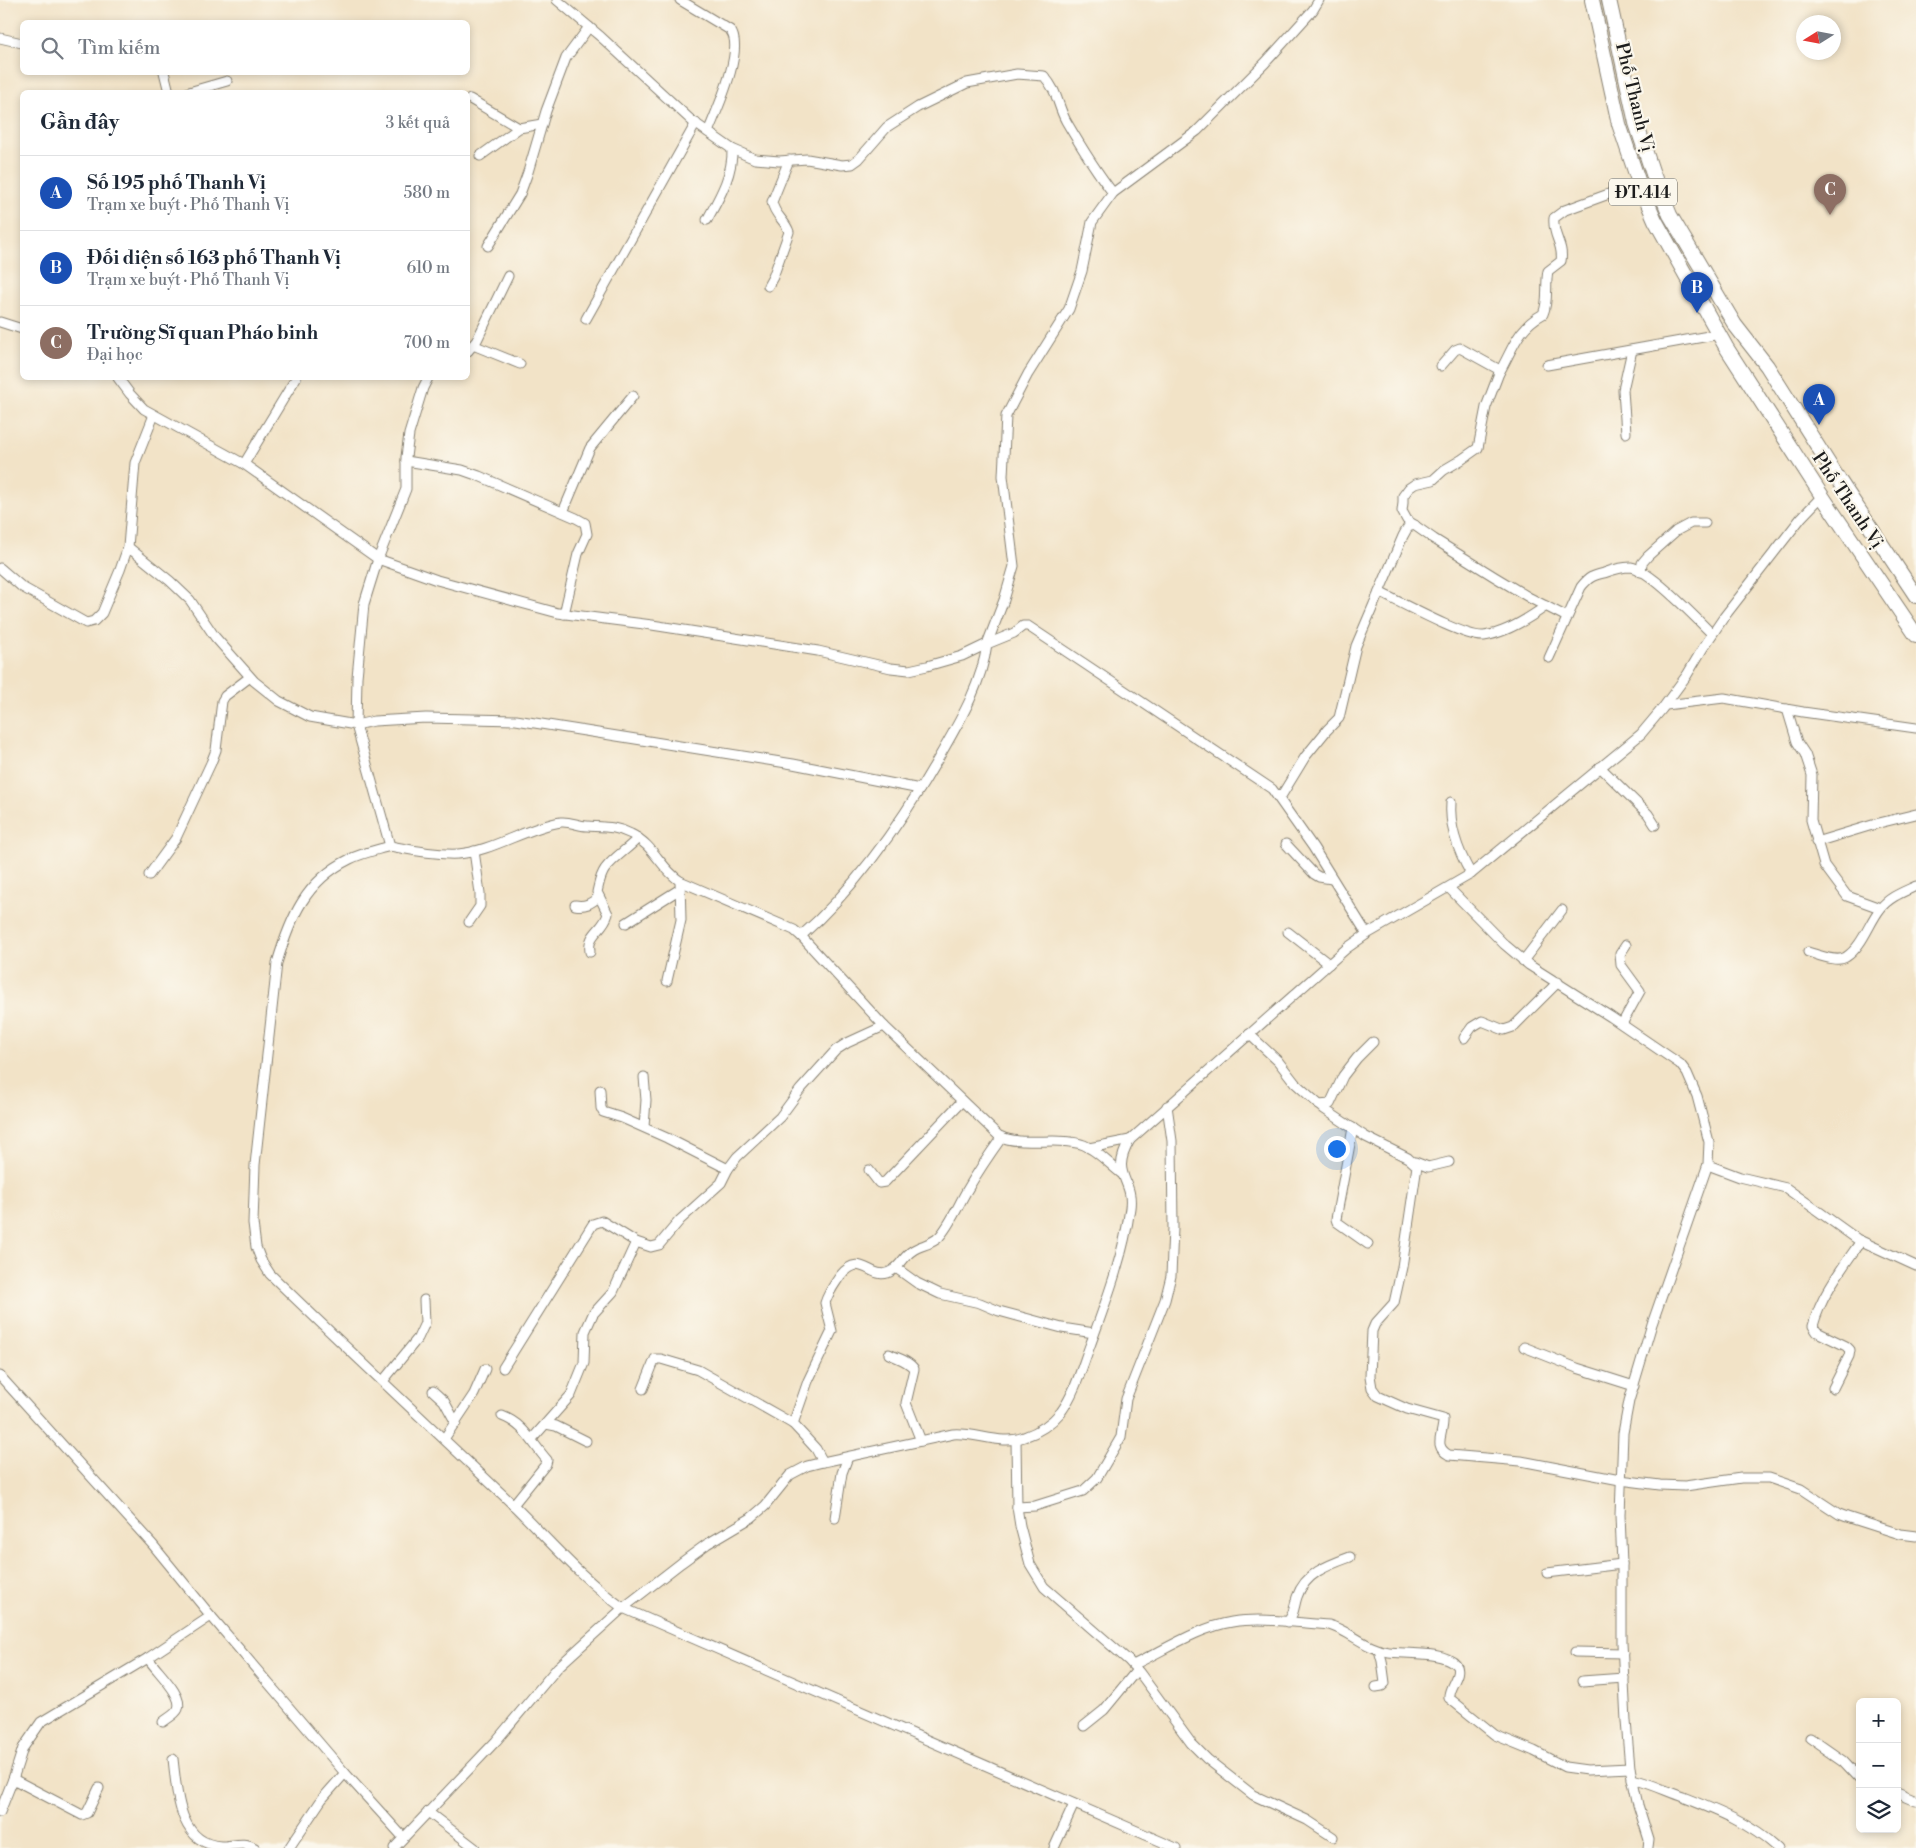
<!DOCTYPE html>
<html lang="vi">
<meta charset="utf-8">
<style>
body{margin:0;font-family:"Libre Bodoni",serif;background:#f2f2f3;color:#1f2937}
.controls{position:absolute;right:15px;bottom:15px;display:grid;overflow:hidden;border-radius:8px;box-shadow:0 2px 8px #0003}
.controls button{width:45px;height:45px;display:grid;place-items:center;padding:0;border:0;border-bottom:1px solid #e0e1e3;background:#fff;color:#1f2937;font:25px sans-serif}
.compass{position:absolute;left:1796px;top:15px;width:45px;height:45px;border-radius:50%;background:#fff;box-shadow:0 2px 8px #0003;rotate:259deg}
.you{position:absolute;left:1336px;top:1148px;width:18px;height:18px;margin:-12px;border:4px solid #fff;border-radius:50%;background:#1a73e8;box-shadow:0 0 0 8px #1a73e833}
.badge{display:grid;place-items:center;width:32px;height:32px;border-radius:50%;background:#d93025;color:#fff;font-size:16px;font-weight:700}
.pin{position:absolute;translate:-50% -41px;filter:drop-shadow(0 1px 2px #0008)}
.pin::after{content:'';position:absolute;top:26px;width:18px;height:15px;background:inherit;clip-path:polygon(0 0,100% 0,50% 100%)}
.list{margin:0;padding:0;list-style:none}
h2{display:flex;justify-content:space-between;align-items:center;height:65px;margin:0;padding:0 20px;font-size:21px}
h2 small{font-size:16px;font-weight:400;color:#747a83}
.list li{display:grid;grid-template-columns:32px 1fr auto;gap:15px;align-items:center;box-sizing:border-box;height:75px;padding:0 20px;border-top:1px solid #e0e1e3}
.list b{display:block;font-size:19px;white-space:nowrap}
.list p{margin:0;font-size:16px;white-space:nowrap;color:#747a83}
.list em{font-size:16px;font-style:normal;color:#747a83}
.icon{flex:none;width:28px;height:28px;fill:none;stroke:currentColor;stroke-width:2;stroke-linecap:round;stroke-linejoin:round}
.map{position:relative;flex:none;width:1916px;height:1848px;overflow:hidden}
.search{position:absolute;background:#fff;box-shadow:0 2px 8px #0003;left:20px;top:20px;width:450px;height:55px;display:flex;align-items:center;gap:12px;box-sizing:border-box;padding:0 18px;border-radius:8px;color:#747a83;font-size:19px}
.panel{position:absolute;background:#fff;box-shadow:0 2px 8px #0003;left:20px;top:90px;width:450px;height:290px;border-radius:8px}
.map>svg:first-child{display:block}
</style>
<div class="map">
<svg width="1916" height="1848" viewBox="0 0 1916 1848">
<rect width="100%" height="100%" fill="#fbf7ec"/>
<filter id="ink" filterUnits="userSpaceOnUse"><feTurbulence type="fractalNoise" baseFrequency=".02" numOctaves="2"/><feDisplacementMap in="SourceGraphic" scale="10" xChannelSelector="R" yChannelSelector="G"/><feConvolveMatrix kernelMatrix="1 2 1 2 8 2 1 2 1" color-interpolation-filters="sRGB"/></filter>
<filter id="wash" filterUnits="userSpaceOnUse"><feTurbulence type="fractalNoise" baseFrequency=".0096" numOctaves="4" result="noise"/><feDisplacementMap in="SourceGraphic" scale="20" xChannelSelector="R" yChannelSelector="G"/><feGaussianBlur stdDeviation="1.12" result="paint"/><feColorMatrix in="noise" values="0 0 0 0 0 0 0 0 0 0 0 0 0 0 0 0 0 1.4 0 .05"/><feComposite in="paint" operator="in"/></filter>
<g filter="url(#wash)">
<rect width="100%" height="100%" fill="#f2e3c7"/>
</g>
<g filter="url(#ink)">
<g fill="none" stroke-linecap="round" stroke-linejoin="round">
<defs>
<g id="minor">
<path d="M 557,0 L 601,37 L 692,121 L 732,149 L 755,159 L 779,161 L 807,159 L 842,165 L 852,164 L 859,159 L 887,127 L 918,107 L 967,83 L 1017,74 L 1044,76 C 1058,92 1057,104 1066,121 C 1080,145 1096,171 1113,193"/>
<path d="M 680,0 L 730,30 C 746,48 716,112 708,132"/>
<path d="M 0,38 L 22,43"/>
<path d="M 164,72 L 169,92"/>
<path d="M 189,92 L 227,81"/>
<path d="M 470,99 L 519,128"/>
<path d="M 480,156 L 519,128 L 542,124"/>
<path d="M 707,220 C 719,198 733,175 732,149"/>
<path d="M 488,246 L 520,194 L 528,172 L 546,111 L 566,58 L 589,27"/>
<path d="M 768,286 L 773,277 L 789,232 C 786,221 774,215 772,202 L 789,160"/>
<path d="M 586,319 L 696,123"/>
<path d="M 0,322 L 22,329"/>
<path d="M 473,345 L 520,364"/>
<path d="M 468,351 L 477,340 L 508,276"/>
<path d="M 1547,365 L 1720,334"/>
<path d="M 1441,366 L 1455,350 L 1460,348 L 1498,369 L 1499,373 L 1486,407 L 1478,448 L 1461,460 L 1444,470 L 1433,480 L 1415,484 L 1409,488 L 1403,496 L 1403,503 L 1402,511 L 1407,520 L 1434,539 L 1495,577 L 1530,598 L 1567,617"/>
<path d="M 1499,373 C 1513,349 1517,328 1543,314 C 1549,301 1545,285 1548,271 L 1561,261 C 1564,244 1552,236 1554,218 L 1565,210 L 1639,183"/>
<path d="M 118,378 L 130,394 L 144,409 L 244,464 L 378,559 L 437,580 L 558,613 L 652,625 L 818,651 L 891,668 L 909,670 L 927,666 L 962,656 L 987,644 L 1004,600 L 1014,566 L 1003,476 L 1006,416 L 1028,374 L 1069,309 L 1082,271 L 1092,222 L 1113,193 L 1197,131 L 1265,63 L 1313,10 L 1319,0"/>
<path d="M 428,378 L 423,388 L 409,434 L 406,457 L 406,489 L 378,559 L 364,604 L 357,677 L 356,725 L 390,846 C 412,850 436,855 458,854 C 491,852 527,827 561,822 C 570,821 578,826 587,826 C 603,827 616,826 631,834 C 654,845 660,868 680,881 L 794,930 L 801,936"/>
<path d="M 1626,433 L 1623,390 L 1632,350"/>
<path d="M 406,461 L 462,470 L 479,476 L 576,518 L 585,523 L 587,534 L 578,554 L 564,614"/>
<path d="M 244,464 L 296,378"/>
<path d="M 563,512 L 590,448 L 633,396"/>
<path d="M 128,547 L 170,581 L 190,600 L 215,637 L 254,681 L 279,701 L 310,717 L 356,725 L 374,721 L 426,718 L 516,720 L 793,764 L 920,789"/>
<path d="M 0,568 L 22,587 L 86,623 L 94,621 L 102,613 L 120,570 L 128,547 L 135,463 L 154,415"/>
<path d="M 1641,572 L 1642,563 L 1648,556 L 1676,531 L 1691,523 L 1705,523"/>
<path d="M 1379,592 C 1400,602 1465,638 1484,636 C 1506,633 1528,619 1546,606"/>
<path d="M 1549,658 L 1581,587 C 1589,577 1592,576 1604,573 C 1612,570 1621,567 1631,567 C 1649,569 1697,619 1712,634"/>
<path d="M 1666,705 L 1724,698 L 1803,712 L 1916,728"/>
<path d="M 1787,709 L 1797,742 L 1805,754 L 1812,775 L 1811,820 L 1824,865 L 1847,896 L 1880,908"/>
<path d="M 1600,767 L 1648,814 L 1655,825"/>
<path d="M 1280,798 L 1305,757 L 1327,730 L 1339,718 L 1356,646 L 1403,536 L 1408,527 L 1415,525"/>
<path d="M 1451,802 C 1449,827 1459,853 1471,874"/>
<path d="M 1816,842 L 1879,823 L 1916,814"/>
<path d="M 1286,844 L 1314,874 L 1319,877 L 1332,879"/>
<path d="M 390,846 C 377,850 362,853 350,859 C 305,881 290,919 277,963 L 255,1165 L 253,1223 L 256,1247 L 261,1260 L 270,1274 C 347,1349 426,1422 504,1496 C 544,1534 578,1576 623,1608 L 1176,1848"/>
<path d="M 149,875 L 176,838 L 211,763 L 216,750 L 222,701 L 225,696 L 250,677"/>
<path d="M 1449,888 L 1504,944 L 1529,965 L 1611,1017 L 1680,1064 L 1687,1073 L 1697,1096 L 1709,1142 L 1708,1164 L 1652,1324 L 1629,1401 L 1623,1433 L 1620,1515 L 1622,1564 L 1622,1643 L 1626,1721 L 1630,1768 L 1638,1805 L 1649,1840 L 1648,1848"/>
<path d="M 575,905 C 586,907 591,903 599,897"/>
<path d="M 469,922 L 480,906 L 480,893 L 474,851"/>
<path d="M 626,923 L 680,889"/>
<path d="M 1288,932 L 1329,964"/>
<path d="M 590,952 C 587,933 603,931 608,914 L 597,892 C 599,884 600,876 605,869 C 614,857 628,849 638,838"/>
<path d="M 1808,952 C 1819,955 1837,963 1846,957 C 1862,947 1869,923 1880,909 C 1889,897 1903,892 1916,886"/>
<path d="M 1523,961 L 1562,910"/>
<path d="M 667,981 L 681,920 L 680,881"/>
<path d="M 1622,1024 L 1640,991 L 1621,965 L 1620,954 L 1626,945"/>
<path d="M 884,1026 L 801,936 C 859,885 904,819 942,752 C 961,719 982,683 987,644 L 1014,633 L 1023,626 L 1028,626 L 1272,789 L 1313,847 L 1367,934"/>
<path d="M 1249,1034 L 1278,1061 L 1295,1083 L 1324,1109 L 1366,1137 L 1408,1158 L 1417,1166 L 1402,1267 L 1394,1303 L 1375,1324 L 1372,1331 L 1370,1376 L 1372,1388 L 1378,1396 L 1407,1409 L 1443,1419 C 1444,1434 1432,1446 1449,1455 L 1521,1461 L 1620,1480 L 1660,1485 L 1685,1486 L 1741,1478 L 1769,1478 L 1801,1489 L 1839,1514 L 1847,1517 L 1900,1534 L 1916,1536"/>
<path d="M 1464,1038 L 1472,1027 L 1482,1021 L 1504,1030 L 1513,1027 L 1558,982"/>
<path d="M 600,1090 L 601,1108 L 603,1112 L 622,1118 L 667,1138 L 728,1169"/>
<path d="M 1319,1105 L 1330,1104 L 1343,1076 L 1357,1058 L 1373,1042"/>
<path d="M 644,1127 L 646,1100 L 644,1077"/>
<path d="M 1353,1128 L 1336,1219 L 1337,1222 L 1368,1244"/>
<path d="M 1089,1148 L 1130,1140"/>
<path d="M 1415,1162 L 1428,1167 L 1449,1162"/>
<path d="M 1708,1165 L 1740,1177 L 1786,1188 L 1857,1239 L 1916,1266"/>
<path d="M 869,1170 L 879,1183 L 885,1182 L 962,1101"/>
<path d="M 896,1268 L 917,1283 L 940,1294 L 980,1303 L 999,1311 L 1062,1328 L 1094,1333"/>
<path d="M 1524,1347 L 1577,1368 L 1634,1386"/>
<path d="M 889,1354 C 897,1358 909,1361 914,1369 L 906,1403 L 921,1441"/>
<path d="M 503,1368 L 593,1224 L 602,1221 L 636,1242 L 651,1247 L 659,1245 L 680,1220 L 721,1183 L 728,1169 L 737,1157 L 780,1117 L 800,1090 L 836,1050 L 847,1043 L 884,1026 L 999,1136 C 1021,1147 1061,1136 1084,1145 C 1098,1151 1110,1165 1122,1174"/>
<path d="M 0,1376 L 153,1545 L 211,1616 L 345,1773 L 403,1837"/>
<path d="M 383,1381 L 418,1338 L 425,1323 L 424,1300"/>
<path d="M 1833,1388 L 1849,1356 L 1850,1350 L 1846,1346 L 1817,1332 L 1813,1326 C 1821,1295 1843,1267 1861,1241"/>
<path d="M 643,1389 L 655,1359 L 661,1359 L 698,1370 L 781,1417 L 793,1424 L 806,1438 L 816,1449 L 823,1462"/>
<path d="M 433,1391 L 444,1401 L 456,1423"/>
<path d="M 502,1416 C 524,1424 532,1443 547,1460 L 546,1464 L 513,1505"/>
<path d="M 546,1424 L 556,1426 L 586,1441"/>
<path d="M 793,1424 L 808,1381 L 832,1331 L 825,1303 C 828,1293 834,1285 840,1276 C 862,1248 872,1285 893,1270 C 901,1265 904,1256 912,1251 C 920,1245 931,1245 939,1237 C 950,1225 958,1206 966,1192 C 977,1173 989,1155 1002,1137"/>
<path d="M 444,1439 L 474,1394 L 485,1369"/>
<path d="M 532,1439 L 571,1395 L 584,1363 L 585,1332 L 593,1314 L 613,1292 L 636,1242"/>
<path d="M 1016,1440 L 1017,1507 L 1020,1526 L 1030,1564 L 1044,1587 L 1128,1660 L 1139,1672 L 1191,1743 L 1207,1759 L 1253,1795 L 1307,1820 L 1333,1837"/>
<path d="M 1017,1507 L 1035,1506 L 1083,1491 L 1097,1478 L 1121,1437 L 1126,1399 L 1165,1300 L 1171,1276 L 1173,1228 L 1172,1141 L 1167,1106"/>
<path d="M 835,1518 L 842,1473 L 848,1457"/>
<path d="M 1547,1573 L 1622,1564"/>
<path d="M 1287,1622 C 1294,1616 1294,1606 1297,1597 C 1305,1573 1328,1565 1350,1557"/>
<path d="M 1575,1652 L 1623,1653"/>
<path d="M 148,1658 C 156,1671 184,1695 178,1709 C 176,1714 168,1718 163,1722"/>
<path d="M 1133,1665 C 1163,1651 1199,1627 1232,1622 C 1263,1617 1297,1623 1329,1625 C 1350,1631 1366,1649 1389,1652 C 1406,1654 1445,1651 1456,1665 C 1463,1674 1447,1688 1449,1698 L 1495,1735 L 1534,1751 L 1565,1767 L 1587,1770 L 1630,1768"/>
<path d="M 1582,1681 L 1624,1678"/>
<path d="M 1376,1687 L 1382,1686 L 1385,1683 L 1382,1661 L 1379,1650"/>
<path d="M 1084,1726 L 1104,1710 L 1137,1670"/>
<path d="M 1810,1738 L 1843,1761 L 1860,1779"/>
<path d="M 173,1759 C 177,1791 178,1844 221,1846 C 233,1846 244,1841 255,1848"/>
<path d="M 13,1779 L 82,1815 L 87,1813 L 99,1788"/>
<path d="M 1632,1779 C 1650,1783 1666,1791 1683,1797 C 1716,1810 1750,1823 1777,1848"/>
<path d="M 1897,1793 L 1916,1801"/>
<path d="M 0,1812 L 13,1779 L 23,1748 L 41,1722 L 148,1658 L 211,1616"/>
<path d="M 428,1812 L 475,1848"/>
<path d="M 289,1848 L 322,1799 L 345,1773"/>
<path d="M 394,1848 L 496,1741 L 558,1667 L 623,1608 L 681,1563 L 707,1544 L 751,1518 L 765,1506 L 790,1475 L 807,1466 L 823,1462 L 953,1434 C 976,1432 1002,1446 1024,1437 C 1039,1432 1051,1424 1061,1412 C 1076,1391 1082,1366 1091,1343 C 1107,1299 1124,1254 1130,1208 C 1134,1178 1109,1176 1130,1140 L 1347,948 L 1367,934 L 1471,874 L 1641,734 L 1662,709 L 1687,675 L 1703,648 L 1724,617 L 1801,518 L 1822,496"/>
<path d="M 1054,1848 L 1074,1804"/>
</g>
<g id="primary">
<path d="M 1592,0 L 1619,124 L 1639,183 L 1655,220 L 1726,347 L 1822,496 L 1916,635"/>
<path d="M 1609,0 L 1636,123 L 1653,174 L 1670,215 L 1735,325 L 1767,366 L 1839,480 L 1916,596"/>
</g>
</defs>
<!-- minor casing -->
<use href="#minor" stroke="#878072" stroke-width="11"/>
<!-- primary casing -->
<use href="#primary" stroke="#878072" stroke-width="16"/>
<!-- minor -->
<use href="#minor" stroke="#fff" stroke-width="9"/>
<!-- primary -->
<use href="#primary" stroke="#fff" stroke-width="14"/>
</g>
</g>
<g text-anchor="middle" stroke-width="4.5" stroke-linejoin="round" paint-order="stroke">
<!-- shield labels -->
<rect fill="#fbf7ec" stroke="#5f5e5a" stroke-width="1" x="1609" y="178.5" width="68" height="27" rx="4"/>
<g font-size="16" font-weight="bold" fill="#1c1c1c">
<text x="1643" y="198">ĐT.414</text>
</g>
<!-- street labels -->
<g font-size="18" fill="#1c1c1c" stroke="#fbf7ec">
<text transform="translate(1635 97) rotate(76)" y="6">Phố Thanh Vị</text>
<text transform="translate(1848 500) rotate(56)" y="6">Phố Thanh Vị</text>
</g>
</g>
</svg>
<div class="controls">
<button>+</button>
<button>−</button>
<button><svg class="icon" aria-label="layers" viewBox="0 0 24 24"><path d="M12 4l9 5-9 5-9-5zM3 14l9 5 9-5"/></svg></button>
</div>
<svg class="compass" viewBox="-18 -18 36 36"><path d="M0-13l5 13h-10z" fill="#e53935"/><path d="M0 13l5-13h-10z" fill="#747a83"/></svg>
<div class="you"></div>
<div class="pin badge" style="left:1819px;top:425px;background:#1a4fb4">A</div>
<div class="pin badge" style="left:1697px;top:313px;background:#1a4fb4">B</div>
<div class="pin badge" style="left:1830px;top:215px;background:#8d6e63">C</div>
<div class="search"><svg class="icon" aria-label="search" viewBox="0 0 24 24"><circle cx="10" cy="10" r="6"/><path d="M15 15l6 6"/></svg>Tìm kiếm</div>
<section class="panel">
<h2>Gần đây<small>3 kết quả</small></h2>
<ul class="list">
<li><span class="badge" style="background:#1a4fb4">A</span><div><b>Số 195 phố Thanh Vị</b><p>Trạm xe buýt · Phố Thanh Vị</p></div><em>580 m</em></li>
<li><span class="badge" style="background:#1a4fb4">B</span><div><b>Đối diện số 163 phố Thanh Vị</b><p>Trạm xe buýt · Phố Thanh Vị</p></div><em>610 m</em></li>
<li><span class="badge" style="background:#8d6e63">C</span><div><b>Trường Sĩ quan Pháo binh</b><p>Đại học</p></div><em>700 m</em></li>
</ul>
</section>
</div>
